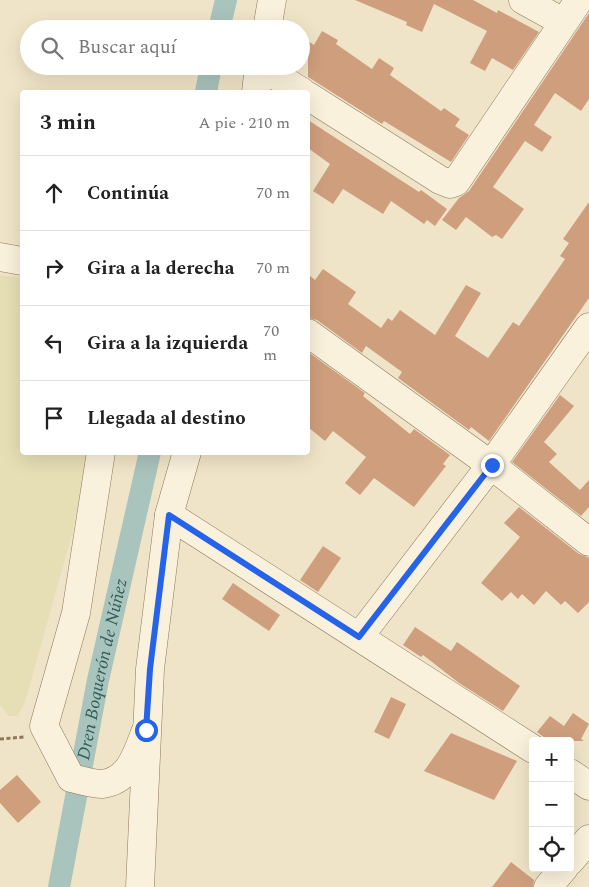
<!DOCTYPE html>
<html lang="es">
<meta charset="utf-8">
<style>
body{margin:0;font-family:Spectral,serif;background:#f2f2f2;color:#222}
.controls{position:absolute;right:15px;bottom:15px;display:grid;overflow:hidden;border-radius:5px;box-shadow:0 5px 20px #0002}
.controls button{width:45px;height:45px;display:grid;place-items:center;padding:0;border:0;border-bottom:1px solid #e0e0e0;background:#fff;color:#222;font:25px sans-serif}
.stop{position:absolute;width:15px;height:15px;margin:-11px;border:4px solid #2563eb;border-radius:50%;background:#fff}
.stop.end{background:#2563eb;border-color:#fff;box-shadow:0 1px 5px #0008}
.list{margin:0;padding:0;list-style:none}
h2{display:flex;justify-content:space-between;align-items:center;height:65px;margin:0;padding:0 20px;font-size:21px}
h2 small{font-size:16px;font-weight:400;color:#767676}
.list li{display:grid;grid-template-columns:32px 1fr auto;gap:15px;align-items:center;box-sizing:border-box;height:75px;padding:0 20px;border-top:1px solid #e0e0e0}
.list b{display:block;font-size:19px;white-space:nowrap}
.list em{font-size:16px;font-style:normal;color:#767676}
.icon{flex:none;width:28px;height:28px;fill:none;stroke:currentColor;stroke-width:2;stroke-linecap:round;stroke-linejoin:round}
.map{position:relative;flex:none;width:589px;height:887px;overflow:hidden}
.search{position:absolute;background:#fff;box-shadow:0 5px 20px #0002;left:20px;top:20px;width:290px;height:55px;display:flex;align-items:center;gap:12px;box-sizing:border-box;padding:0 18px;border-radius:28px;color:#767676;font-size:19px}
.panel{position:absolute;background:#fff;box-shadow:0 5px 20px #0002;left:20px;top:90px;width:290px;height:365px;border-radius:5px}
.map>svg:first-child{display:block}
</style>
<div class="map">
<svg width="589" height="887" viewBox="0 0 589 887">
<rect width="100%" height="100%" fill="#f0e4c8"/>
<!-- farmland -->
<path fill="#e6deb5" d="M 0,275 L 22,278 L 22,452 L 88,453 L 73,531 L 25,702 L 18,716 L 9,716 L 0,705 Z"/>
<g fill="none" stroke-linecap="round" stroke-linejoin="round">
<!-- canal -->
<g stroke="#a9c4bc" stroke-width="22">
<path d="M 219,29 L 226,0"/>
<path d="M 206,92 L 211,66"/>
<path id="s1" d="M 59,887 L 98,680 L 150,452"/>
</g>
</g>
<!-- building -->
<g fill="#cf9f7d">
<path d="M 355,0 L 473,0 L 497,13 L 498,10 L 539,32 L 513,70 L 492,58 L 485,71 L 470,63 L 487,31 L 434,4 L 422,32 L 406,25 L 407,22 Z"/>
<path d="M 589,13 L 589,99 L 581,111 L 555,93 L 534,125 L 552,137 L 542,152 L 525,141 L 493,187 L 524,209 L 502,239 L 496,235 L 492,237 L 466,217 L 456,230 L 442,220 L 459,198 L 469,191 Z"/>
<path d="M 322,31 L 338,40 L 336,44 L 372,69 L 379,58 L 394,68 L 390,75 L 441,111 L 444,108 L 460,119 L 455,126 L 469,135 L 451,162 L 384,121 L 382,124 L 308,77 L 308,41 L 314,45 Z"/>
<path d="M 308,120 L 419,192 L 421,190 L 447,209 L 435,226 L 427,220 L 424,224 L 391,201 L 383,214 L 343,189 L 333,204 L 313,191 L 330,164 L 308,148 Z"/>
<path d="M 589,202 L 589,298 L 489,441 L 471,427 L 469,430 L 398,378 L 402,372 L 366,346 L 362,353 L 317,320 L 308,318 L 308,274 L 315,280 L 323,269 L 356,292 L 348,304 L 381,328 L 388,318 L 392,321 L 400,310 L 435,335 L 466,285 L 481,293 L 455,336 L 488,358 L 513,322 L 519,326 L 565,259 L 560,256 L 569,243 L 563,239 Z"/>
<path d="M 308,352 L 365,393 L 363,396 L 410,434 L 414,429 L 450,455 L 443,464 L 446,466 L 414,507 L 374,478 L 360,495 L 345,483 L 366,457 L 333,431 L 325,441 L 308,427 Z"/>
<path d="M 560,395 L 574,406 L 544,442 L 557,454 L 549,462 L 580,490 L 589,480 L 589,507 L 581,516 L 512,462 Z"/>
<path d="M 519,507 L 579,554 L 589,558 L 589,602 L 578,613 L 565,601 L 561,605 L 546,591 L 534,605 L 522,594 L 518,599 L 511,592 L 502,601 L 481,583 L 520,537 L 504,523 Z"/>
<path d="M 323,546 L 341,558 L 318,592 L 300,580 Z"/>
<path d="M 233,583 L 280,615 L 269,631 L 222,599 Z"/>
<path d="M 415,627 L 451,651 L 457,642 L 520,686 L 503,711 L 459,683 L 423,655 L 421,657 L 403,645 Z"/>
<path d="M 391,697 L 406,704 L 389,739 L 374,732 Z"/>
<path d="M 573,713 L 589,724 L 581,739 L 584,741 L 549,741 L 537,732 L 550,716 L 564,726 Z"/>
<path d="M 451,733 L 517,761 L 494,800 L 424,771 Z"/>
<path d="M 17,775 L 41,802 L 18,823 L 0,803 L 0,790 Z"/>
<path d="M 511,862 L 534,880 L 533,887 L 492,887 Z"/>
</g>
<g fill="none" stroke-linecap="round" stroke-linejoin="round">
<defs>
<g id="minor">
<path d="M 523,0 L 563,22"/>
<path d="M 267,29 L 272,0"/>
<path d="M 260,66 L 302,92"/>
<path d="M 256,92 L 259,66"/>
<path d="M 308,96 L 440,180 L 450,184 L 456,182 L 579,0"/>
<path d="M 0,257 L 22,261"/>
<path d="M 308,333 L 491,465 L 589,542"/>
<path d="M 101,452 L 76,613 L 44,726 L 71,778 C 81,780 93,784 102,784 C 130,781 137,753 146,730"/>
<path d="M 169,515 L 533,749"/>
<path d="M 359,637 L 491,465 L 589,327"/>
<path d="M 570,773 L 589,786"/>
<path d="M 570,861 L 589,839"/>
<path d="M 140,887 L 150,669 L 169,515 L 187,452"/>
<path d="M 548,887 L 564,868"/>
</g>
</defs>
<!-- minor casing -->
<use href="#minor" stroke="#8d765c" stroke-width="29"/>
<!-- path -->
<path stroke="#8d765c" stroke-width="3" stroke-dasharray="4 2.5" stroke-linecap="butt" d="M 0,739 L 24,737"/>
<!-- minor -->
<use href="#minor" stroke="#faf1dc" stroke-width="28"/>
</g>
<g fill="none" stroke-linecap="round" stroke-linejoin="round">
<!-- route -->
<path stroke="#2563eb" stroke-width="6" d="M 146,730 L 150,669 L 169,515 L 359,637 L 492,465"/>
</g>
<g text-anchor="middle" stroke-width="4" stroke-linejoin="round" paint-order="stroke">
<!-- water labels -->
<g font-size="18" font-style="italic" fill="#2f5d5a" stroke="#f7eed8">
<text dy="6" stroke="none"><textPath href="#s1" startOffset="222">Dren Boquerón de Núñez</textPath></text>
</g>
</g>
</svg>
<div class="controls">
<button>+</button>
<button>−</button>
<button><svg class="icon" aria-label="locate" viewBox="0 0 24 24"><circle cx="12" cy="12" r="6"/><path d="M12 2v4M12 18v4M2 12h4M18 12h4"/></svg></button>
</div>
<div class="stop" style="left:146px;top:730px"></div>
<div class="stop end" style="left:492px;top:465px"></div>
<div class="search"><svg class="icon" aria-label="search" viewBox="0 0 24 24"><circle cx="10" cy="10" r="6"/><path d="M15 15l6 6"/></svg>Buscar aquí</div>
<section class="panel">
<h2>3 min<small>A pie · 210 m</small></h2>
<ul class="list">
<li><svg class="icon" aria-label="ahead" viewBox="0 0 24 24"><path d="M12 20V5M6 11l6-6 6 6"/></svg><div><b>Continúa</b></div><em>70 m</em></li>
<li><svg class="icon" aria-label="right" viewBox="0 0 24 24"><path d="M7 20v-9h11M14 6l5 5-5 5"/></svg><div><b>Gira a la derecha</b></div><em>70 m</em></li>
<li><svg class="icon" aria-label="left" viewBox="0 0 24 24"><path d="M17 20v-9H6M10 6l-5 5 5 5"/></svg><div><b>Gira a la izquierda</b></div><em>70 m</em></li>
<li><svg class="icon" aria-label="arrive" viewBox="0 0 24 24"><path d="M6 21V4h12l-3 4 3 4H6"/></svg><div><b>Llegada al destino</b></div></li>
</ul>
</section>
</div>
